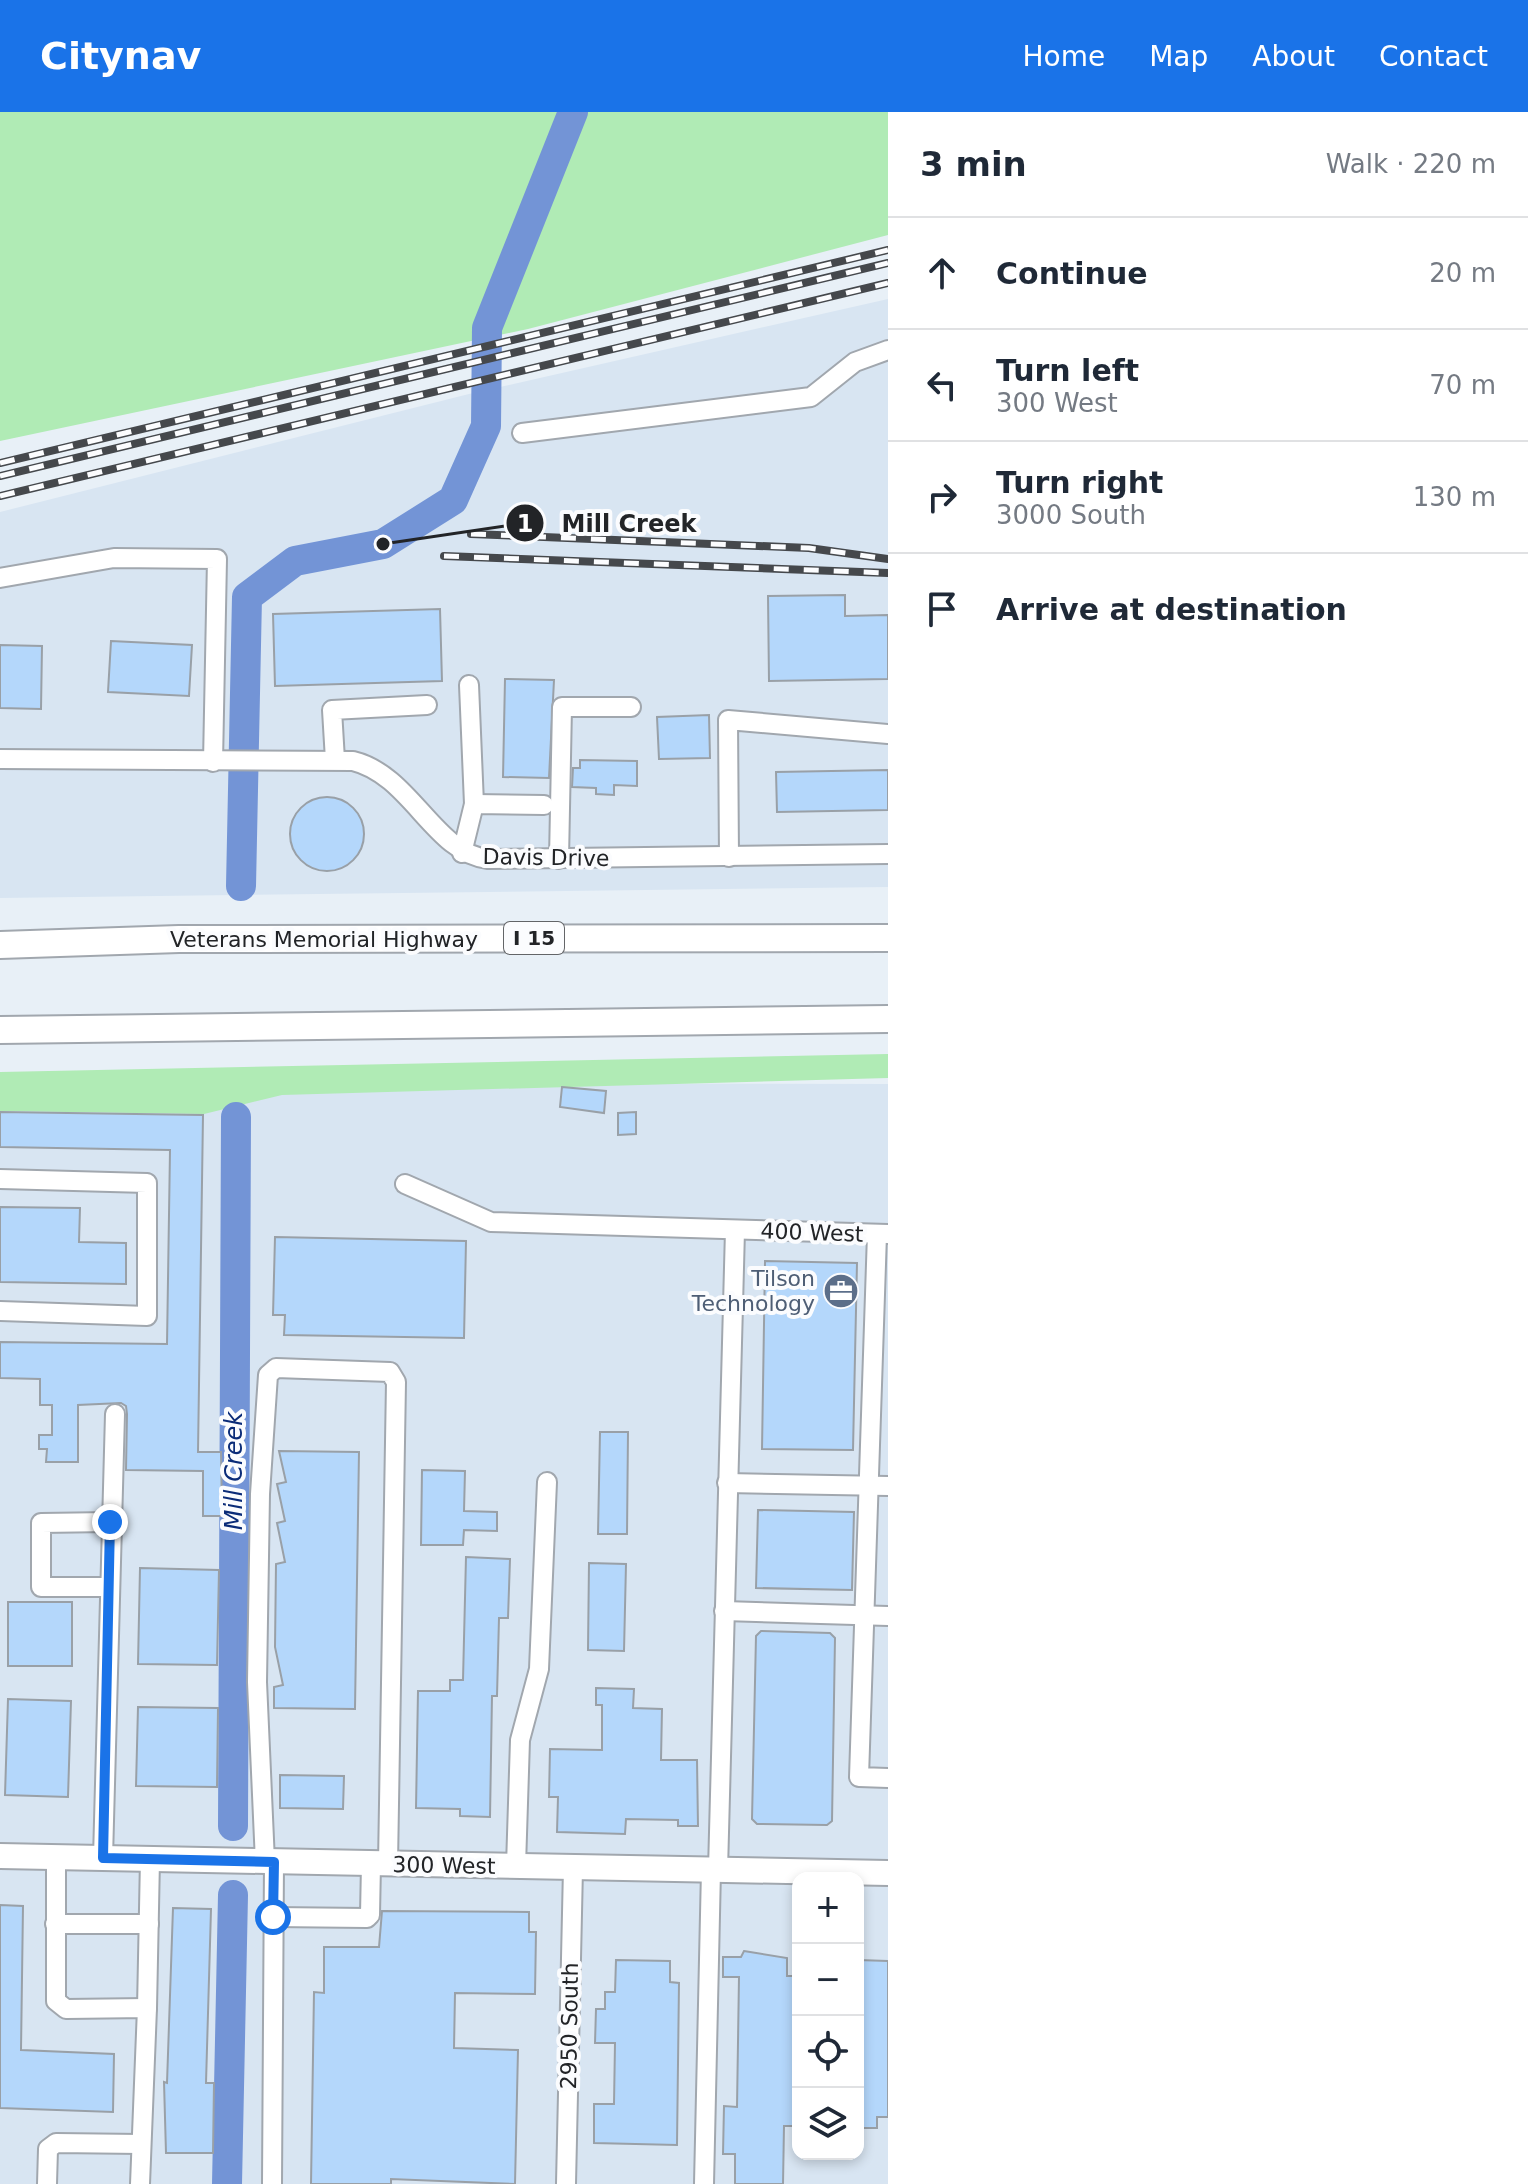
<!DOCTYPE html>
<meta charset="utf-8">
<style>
body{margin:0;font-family:"DejaVu Sans",sans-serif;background:#f6f6f7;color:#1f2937}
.controls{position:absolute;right:24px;bottom:24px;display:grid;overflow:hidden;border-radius:16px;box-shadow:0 4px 12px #0003}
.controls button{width:72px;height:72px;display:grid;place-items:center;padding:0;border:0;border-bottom:2px solid #e0e1e3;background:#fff;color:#1f2937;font:40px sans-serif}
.stop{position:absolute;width:24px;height:24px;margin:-18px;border:6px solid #1a73e8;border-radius:50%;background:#fff}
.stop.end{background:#1a73e8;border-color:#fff;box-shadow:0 2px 8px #0008}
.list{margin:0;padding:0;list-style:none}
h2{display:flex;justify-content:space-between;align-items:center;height:104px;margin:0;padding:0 32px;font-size:34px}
h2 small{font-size:26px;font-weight:400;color:#747a83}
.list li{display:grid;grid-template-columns:52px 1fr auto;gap:24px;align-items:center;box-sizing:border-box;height:112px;padding:0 32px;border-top:2px solid #e0e1e3}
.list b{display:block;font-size:30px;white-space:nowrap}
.list p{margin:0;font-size:26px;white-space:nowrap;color:#747a83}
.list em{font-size:26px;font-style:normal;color:#747a83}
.icon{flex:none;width:44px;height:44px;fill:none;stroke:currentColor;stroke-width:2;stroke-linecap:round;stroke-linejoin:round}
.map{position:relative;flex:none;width:888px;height:2072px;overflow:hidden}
header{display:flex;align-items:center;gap:48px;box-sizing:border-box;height:112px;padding:0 40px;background:#1a73e8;color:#fff}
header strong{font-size:38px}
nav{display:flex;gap:44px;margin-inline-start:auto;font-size:28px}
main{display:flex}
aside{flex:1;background:#fff}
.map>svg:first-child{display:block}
</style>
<header>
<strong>Citynav</strong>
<nav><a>Home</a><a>Map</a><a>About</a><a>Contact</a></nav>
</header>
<main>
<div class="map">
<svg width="888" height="2072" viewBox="0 0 888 2072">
<rect width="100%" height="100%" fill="#e8f0f7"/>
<!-- built -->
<g fill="#d8e5f2" fill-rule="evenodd">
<path d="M 888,187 L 888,775 L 0,786 L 0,400 L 469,282 Z"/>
<path d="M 215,971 L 888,972 L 888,2072 L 0,2072 L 0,976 ZM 798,1766 L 858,1766 L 858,2042 L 798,2042 Z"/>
</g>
<!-- green -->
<g fill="#b0ebb5">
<path d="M 0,0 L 888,0 L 888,123 L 528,217 L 0,329 Z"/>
<path d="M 888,942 L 888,966 L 282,983 L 204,1002 L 0,999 L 0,960 Z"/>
</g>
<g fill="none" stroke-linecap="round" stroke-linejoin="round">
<!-- river -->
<g stroke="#7394d6" stroke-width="30">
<path d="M 241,774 L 247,485 L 295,449 L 383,432 L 453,388 L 486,314 L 487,216 L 573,0"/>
<path d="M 233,1714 L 236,1005"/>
<path d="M 227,2072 L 233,1783"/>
</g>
</g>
<!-- building -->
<g fill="#b4d7fb" stroke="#99a0a7" stroke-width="2">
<path d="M 845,483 L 845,504 L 888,503 L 888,567 L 769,569 L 768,484 Z"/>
<path d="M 440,497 L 442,569 L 275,574 L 273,502 Z"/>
<path d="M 111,529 L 192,533 L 189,584 L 108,580 Z"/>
<path d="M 0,533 L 42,534 L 41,597 L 0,596 Z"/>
<path d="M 505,567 L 554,568 L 549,666 L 503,665 Z"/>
<path d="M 709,603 L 710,646 L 659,647 L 657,605 Z"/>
<path d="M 580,648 L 637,649 L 637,674 L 614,673 L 614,683 L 596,682 L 596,676 L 572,675 L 573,656 L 580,656 Z"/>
<path d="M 888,658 L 888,698 L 777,700 L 776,660 Z"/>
<circle cx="327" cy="722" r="37"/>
<path d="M 562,975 L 606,979 L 604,1001 L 560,995 Z"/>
<path d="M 0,1000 L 203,1003 L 198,1340 L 221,1340 L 222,1404 L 203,1404 L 203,1359 L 126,1358 L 127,1302 L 126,1294 L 121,1291 L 78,1293 L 78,1350 L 46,1350 L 47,1337 L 39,1337 L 39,1323 L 52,1323 L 52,1293 L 40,1293 L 40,1267 L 0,1266 L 0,1230 L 167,1232 L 170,1038 L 0,1035 Z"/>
<path d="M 636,1000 L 636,1022 L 618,1023 L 618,1001 Z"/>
<path d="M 0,1095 L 80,1096 L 79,1130 L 126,1131 L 126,1172 L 0,1170 Z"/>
<path d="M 275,1125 L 466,1129 L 464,1226 L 284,1223 L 285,1203 L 273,1203 Z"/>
<path d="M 765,1149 L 857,1151 L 853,1338 L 762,1337 Z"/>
<path d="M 600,1320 L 628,1320 L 627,1422 L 598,1422 Z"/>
<path d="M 279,1339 L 359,1340 L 355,1597 L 274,1596 L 274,1575 L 283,1573 L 275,1535 L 276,1452 L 285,1450 L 277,1411 L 285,1409 L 277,1372 L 286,1370 Z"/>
<path d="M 422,1358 L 465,1359 L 464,1399 L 497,1400 L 497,1419 L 464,1418 L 463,1433 L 421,1433 Z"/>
<path d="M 758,1398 L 854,1400 L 852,1478 L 756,1476 Z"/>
<path d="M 466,1445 L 510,1447 L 508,1506 L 499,1506 L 497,1584 L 492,1584 L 490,1705 L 460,1704 L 460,1697 L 416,1696 L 418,1579 L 450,1579 L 450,1568 L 463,1568 Z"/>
<path d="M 589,1451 L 626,1452 L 624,1539 L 588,1538 Z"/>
<path d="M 140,1456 L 219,1458 L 217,1553 L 138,1552 Z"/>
<rect x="8" y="1490" width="64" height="64"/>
<path d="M 761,1519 L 830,1521 L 835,1526 L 832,1709 L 827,1713 L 757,1712 L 752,1707 L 756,1524 Z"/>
<path d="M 596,1576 L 634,1577 L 633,1596 L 662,1597 L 661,1648 L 697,1648 L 698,1714 L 678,1714 L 678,1708 L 626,1707 L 625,1722 L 557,1720 L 558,1685 L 549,1685 L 550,1637 L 602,1638 L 602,1593 L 596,1593 Z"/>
<path d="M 8,1587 L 71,1589 L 68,1685 L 5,1683 Z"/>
<path d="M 138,1595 L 218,1596 L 217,1675 L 136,1674 Z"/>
<path d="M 280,1663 L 344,1664 L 343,1697 L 280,1696 Z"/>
<path d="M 0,1793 L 23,1794 L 21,1938 L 114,1942 L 113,2000 L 0,1996 Z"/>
<path d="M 173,1796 L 211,1797 L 206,1971 L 214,1971 L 213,2041 L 166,2041 L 164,1970 L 167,1971 Z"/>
<path d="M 382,1799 L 529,1800 L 529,1820 L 536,1820 L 535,1882 L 455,1881 L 454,1936 L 518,1938 L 515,2072 L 391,2067 L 391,2072 L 311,2072 L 314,1880 L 324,1881 L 324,1835 L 379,1835 Z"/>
<path d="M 744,1839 L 787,1846 L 787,1864 L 798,1864 L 798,2014 L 784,2014 L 783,2072 L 735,2072 L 735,2042 L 723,2042 L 724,1994 L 737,1995 L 739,1865 L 723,1865 L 723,1845 L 741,1845 Z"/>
<path d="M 616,1848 L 670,1849 L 670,1870 L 679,1871 L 677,2033 L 594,2031 L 594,1992 L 614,1992 L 615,1931 L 595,1931 L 596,1897 L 605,1897 L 605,1880 L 615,1880 Z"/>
<path d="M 858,1848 L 888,1849 L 888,2005 L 877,2005 L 877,2016 L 858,2016 Z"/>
</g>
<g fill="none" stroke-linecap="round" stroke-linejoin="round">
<defs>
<g id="minor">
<path d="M 522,321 L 811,285 L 855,250 L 888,238"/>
<path d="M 0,466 L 114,446 L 217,447 L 213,650"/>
<path d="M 469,573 L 474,692"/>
<path d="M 0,647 L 353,649 C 411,663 434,741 488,747 L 888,742"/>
<path d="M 335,648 L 332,598 L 427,593"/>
<path d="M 462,741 L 474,692 L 544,693"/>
<path d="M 729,745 L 728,608 L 888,622"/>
<path d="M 559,747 L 562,595 L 631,595"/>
<path d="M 0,1067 L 147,1071 L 147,1204 L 0,1199"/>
<path d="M 405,1072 L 491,1110 L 888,1122"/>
<path d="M 877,1122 L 859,1665 L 888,1666"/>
<path d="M 727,1371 L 888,1374"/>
<path d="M 108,1475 L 41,1475 L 41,1411 L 110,1410"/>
<path d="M 724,1499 L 888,1504"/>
<path d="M 56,1745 L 56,1889 L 66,1897 L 147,1896 L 140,2072"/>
<path d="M 103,1746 L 115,1302"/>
<path d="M 265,1750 L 257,1570 L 260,1382 L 268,1263 L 276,1256 L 390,1260 L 396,1270 L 388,1752"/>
<path d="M 516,1754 L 520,1628 L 539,1557 L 547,1370"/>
<path d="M 718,1758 L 735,1118"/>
<path d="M 273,1805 L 367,1806 L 370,1803 L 371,1752"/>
<path d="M 55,1812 L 149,1812"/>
<path d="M 147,1896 L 150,1747"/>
<path d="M 47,2072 L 48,2037 L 56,2031 L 141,2032"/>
<path d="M 272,2072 L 274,1750"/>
<path d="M 566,2072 L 573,1756"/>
<path d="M 704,2072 L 711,1758"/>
</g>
<path id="major" d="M 0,1744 L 888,1761"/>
<g id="highway">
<path d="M 0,833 L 179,827 L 888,826"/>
<path d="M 0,918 L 888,907"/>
</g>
</defs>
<!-- minor casing -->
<use href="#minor" stroke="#a1a7ae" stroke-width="22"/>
<!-- major casing -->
<use href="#major" stroke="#a1a7ae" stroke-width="28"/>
<!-- highway casing -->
<use href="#highway" stroke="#a1a7ae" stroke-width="30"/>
<!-- minor -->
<use href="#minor" stroke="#fff" stroke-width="18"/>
<!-- major -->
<use href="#major" stroke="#fff" stroke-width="24"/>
<!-- highway -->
<use href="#highway" stroke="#fff" stroke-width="26"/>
<defs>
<g id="rail">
<path d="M 0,351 L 888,138"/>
<path d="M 0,364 L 888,151"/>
<path d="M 0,384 L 888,171"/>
<path d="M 471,422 L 809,436 L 888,447"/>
<path d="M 444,444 L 888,461"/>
</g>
</defs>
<!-- rail casing -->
<use href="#rail" stroke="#45484c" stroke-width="8"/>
<!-- rail -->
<use href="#rail" stroke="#fbfcfe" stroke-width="5" stroke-dasharray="15" stroke-linecap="butt"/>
</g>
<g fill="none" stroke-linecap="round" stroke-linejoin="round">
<!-- route -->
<path stroke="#1a73e8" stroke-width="10" d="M 110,1410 L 103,1746 L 274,1750 L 273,1805"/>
</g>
<!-- icons -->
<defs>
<symbol id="office-disc" viewBox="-11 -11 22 22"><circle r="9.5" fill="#5c6f8a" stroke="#fbfcfe"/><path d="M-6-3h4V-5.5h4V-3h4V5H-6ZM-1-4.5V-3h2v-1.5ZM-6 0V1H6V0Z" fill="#fff"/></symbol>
</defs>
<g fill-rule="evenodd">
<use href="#office-disc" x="821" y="1159" width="40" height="40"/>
</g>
<g text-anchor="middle" stroke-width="8" stroke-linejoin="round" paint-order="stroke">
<!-- shield labels -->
<rect fill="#fbfcfe" stroke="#636568" stroke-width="2" x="504" y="810" width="60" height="32" rx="6"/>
<g font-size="20" font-weight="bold" fill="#222427">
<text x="534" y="833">I 15</text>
</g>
<!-- street labels -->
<g font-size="22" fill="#222427" stroke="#fbfcfe">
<text transform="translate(546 745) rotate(1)" y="8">Davis Drive</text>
<text x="324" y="835">Veterans Memorial Highway</text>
<text transform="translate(812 1120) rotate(2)" y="8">400 West</text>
<text transform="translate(444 1753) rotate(1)" y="8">300 West</text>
<text transform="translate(569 1914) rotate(-89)" y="8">2950 South</text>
</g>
<!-- service labels -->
<g font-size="22" fill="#4e5e75" stroke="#fbfcfe" text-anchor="end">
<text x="815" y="1174">Tilson<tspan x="815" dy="25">Technology</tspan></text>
</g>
<!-- water labels -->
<g font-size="24" font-style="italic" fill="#0b2c78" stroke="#fbfcfe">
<text transform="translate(234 1359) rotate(-90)" y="8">Mill Creek</text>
</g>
</g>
<!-- callouts -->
<path fill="none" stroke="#222427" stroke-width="3" d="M383 432L525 411"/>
<g fill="#222427" stroke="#fbfcfe" stroke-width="3">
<circle cx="383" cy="432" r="8"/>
<circle cx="525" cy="411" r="20"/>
</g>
<g font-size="24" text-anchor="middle" font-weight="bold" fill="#fff">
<text x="525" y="420">1</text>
</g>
<g font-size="24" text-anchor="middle" font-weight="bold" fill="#222427" stroke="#fbfcfe" stroke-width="8" stroke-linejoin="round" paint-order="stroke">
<text x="629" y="420">Mill Creek</text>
</g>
</svg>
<div class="controls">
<button>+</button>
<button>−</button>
<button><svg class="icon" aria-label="locate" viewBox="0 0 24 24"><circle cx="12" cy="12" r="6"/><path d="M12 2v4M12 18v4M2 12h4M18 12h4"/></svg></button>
<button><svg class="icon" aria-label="layers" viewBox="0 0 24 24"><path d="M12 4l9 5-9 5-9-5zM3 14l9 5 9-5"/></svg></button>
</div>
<div class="stop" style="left:273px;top:1805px"></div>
<div class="stop end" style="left:110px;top:1410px"></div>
</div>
<aside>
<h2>3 min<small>Walk · 220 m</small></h2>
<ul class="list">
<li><svg class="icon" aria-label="ahead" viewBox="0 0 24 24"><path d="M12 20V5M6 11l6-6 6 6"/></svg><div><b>Continue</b></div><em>20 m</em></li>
<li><svg class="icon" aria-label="left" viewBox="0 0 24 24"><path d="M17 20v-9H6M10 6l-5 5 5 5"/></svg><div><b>Turn left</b><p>300 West</p></div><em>70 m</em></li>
<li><svg class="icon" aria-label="right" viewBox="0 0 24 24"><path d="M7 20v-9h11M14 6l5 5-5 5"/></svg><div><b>Turn right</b><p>3000 South</p></div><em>130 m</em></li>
<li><svg class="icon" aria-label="arrive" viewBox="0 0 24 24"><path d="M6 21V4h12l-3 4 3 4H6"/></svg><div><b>Arrive at destination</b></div></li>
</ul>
</aside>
</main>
